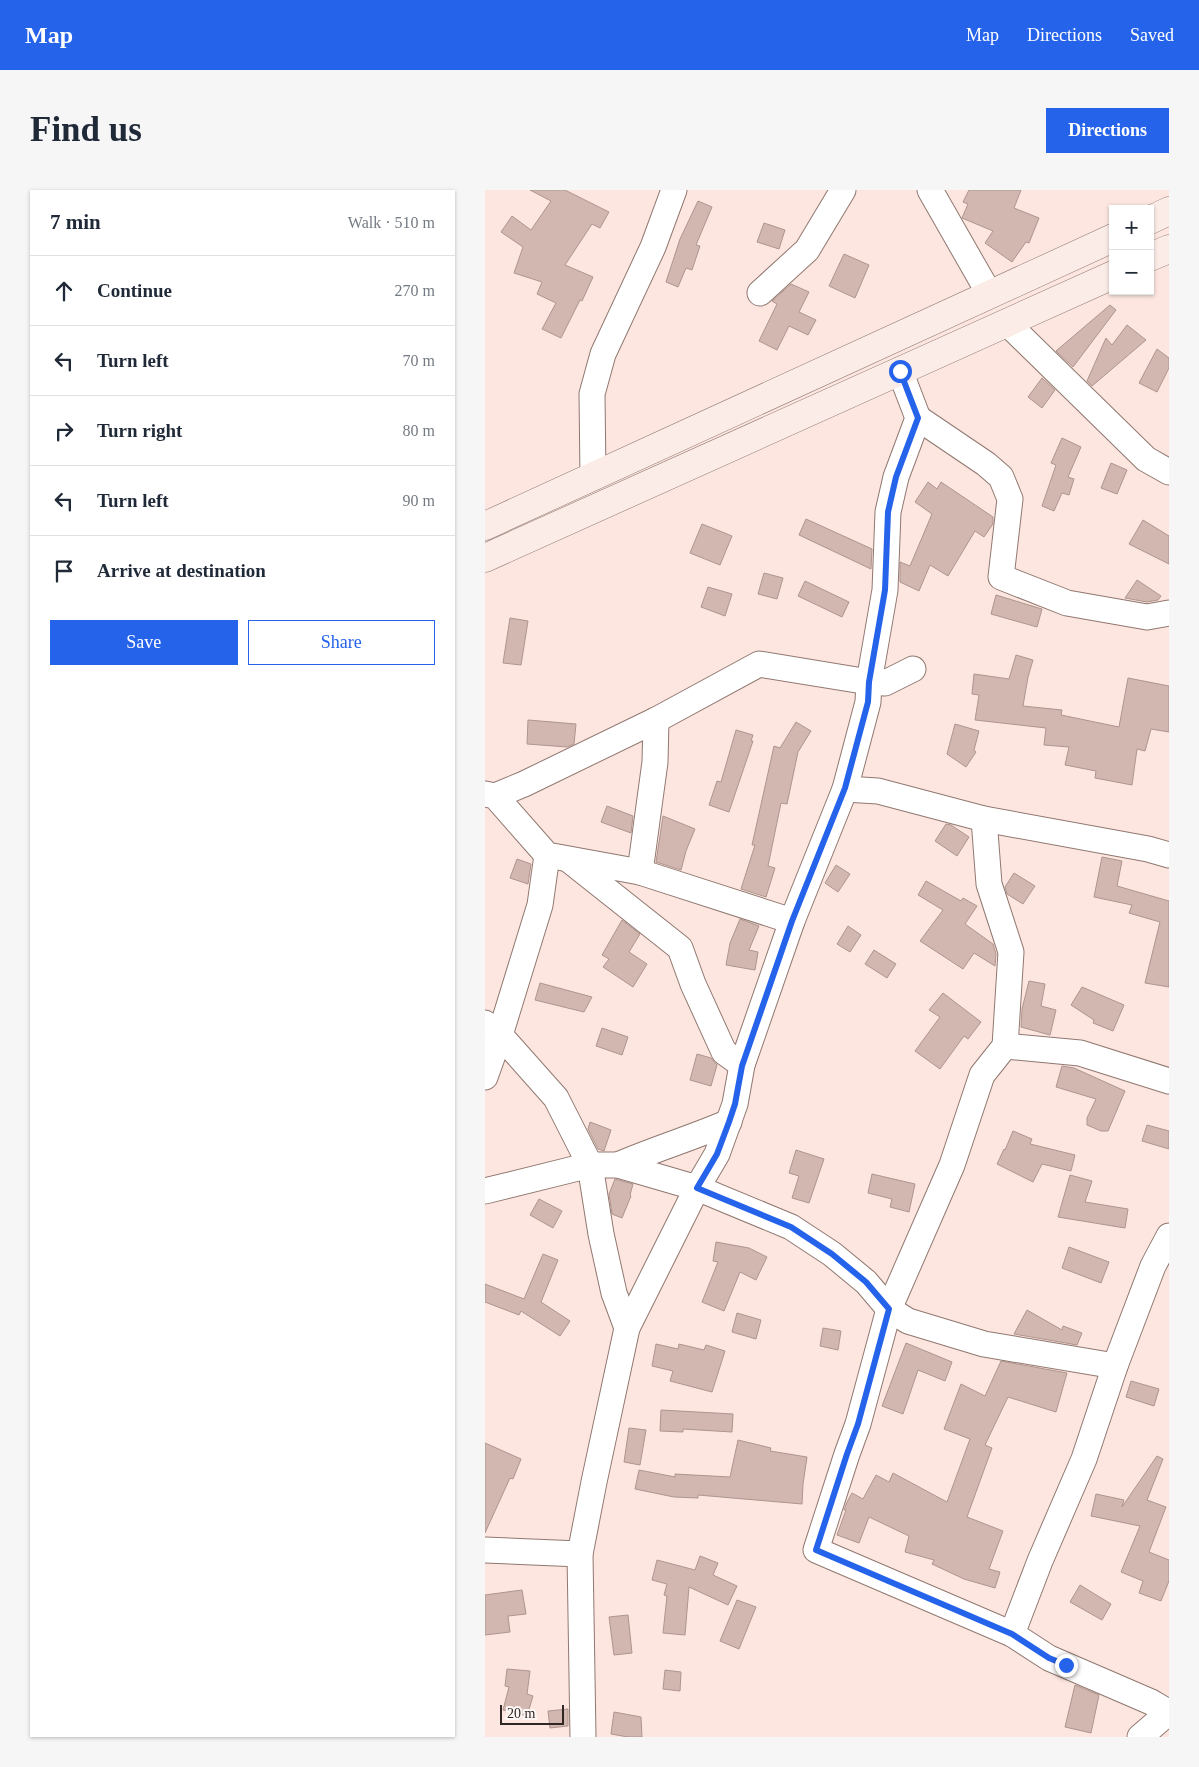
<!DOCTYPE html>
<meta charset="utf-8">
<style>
body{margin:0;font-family:"Times New Roman",serif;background:#f6f6f7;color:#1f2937}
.controls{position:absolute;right:15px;top:15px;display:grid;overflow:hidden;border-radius:0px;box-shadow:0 1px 4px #0004}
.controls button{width:45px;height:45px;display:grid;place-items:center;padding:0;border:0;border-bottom:1px solid #e0e1e3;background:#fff;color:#1f2937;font:25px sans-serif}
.scale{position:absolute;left:15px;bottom:12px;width:64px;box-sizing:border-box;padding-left:5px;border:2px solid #302623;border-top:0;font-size:14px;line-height:18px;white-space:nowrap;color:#302623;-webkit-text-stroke:4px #fdf8f6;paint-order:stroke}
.stop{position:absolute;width:15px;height:15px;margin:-11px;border:4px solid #2563eb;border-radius:50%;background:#fff}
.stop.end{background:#2563eb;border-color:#fff;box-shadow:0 1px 5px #0008}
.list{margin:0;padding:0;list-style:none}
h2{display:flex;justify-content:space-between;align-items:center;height:65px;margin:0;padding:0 20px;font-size:21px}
h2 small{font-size:16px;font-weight:400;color:#747a83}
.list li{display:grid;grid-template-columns:32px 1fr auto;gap:15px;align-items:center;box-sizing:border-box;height:70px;padding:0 20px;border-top:1px solid #e0e1e3}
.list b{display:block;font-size:19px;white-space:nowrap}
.list em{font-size:16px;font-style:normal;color:#747a83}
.actions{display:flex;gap:10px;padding:15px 20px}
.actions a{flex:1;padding:11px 0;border:1px solid #2563eb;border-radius:0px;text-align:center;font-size:18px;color:#2563eb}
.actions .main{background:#2563eb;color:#fff}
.icon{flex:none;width:28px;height:28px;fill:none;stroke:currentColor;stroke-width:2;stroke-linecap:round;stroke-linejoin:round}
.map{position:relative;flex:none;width:684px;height:1547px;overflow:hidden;border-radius:0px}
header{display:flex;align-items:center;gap:30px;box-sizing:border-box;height:70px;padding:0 25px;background:#2563eb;color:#fff}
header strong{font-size:24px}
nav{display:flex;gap:28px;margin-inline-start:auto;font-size:18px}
.intro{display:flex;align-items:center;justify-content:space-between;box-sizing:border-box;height:120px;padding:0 30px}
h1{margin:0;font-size:35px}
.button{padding:12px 22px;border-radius:0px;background:#2563eb;color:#fff;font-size:18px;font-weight:700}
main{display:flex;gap:30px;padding:0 30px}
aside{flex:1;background:#fff;border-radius:0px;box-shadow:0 1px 4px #0004}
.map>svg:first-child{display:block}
</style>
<header>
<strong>Map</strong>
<nav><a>Map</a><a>Directions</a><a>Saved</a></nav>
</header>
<div class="intro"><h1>Find us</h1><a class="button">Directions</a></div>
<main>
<aside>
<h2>7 min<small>Walk · 510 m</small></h2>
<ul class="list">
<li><svg class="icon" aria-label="ahead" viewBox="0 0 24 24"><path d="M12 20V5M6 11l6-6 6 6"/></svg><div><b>Continue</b></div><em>270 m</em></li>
<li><svg class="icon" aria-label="left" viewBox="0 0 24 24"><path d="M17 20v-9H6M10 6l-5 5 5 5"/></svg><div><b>Turn left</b></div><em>70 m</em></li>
<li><svg class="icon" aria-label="right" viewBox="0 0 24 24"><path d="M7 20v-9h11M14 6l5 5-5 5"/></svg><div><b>Turn right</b></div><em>80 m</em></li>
<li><svg class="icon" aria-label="left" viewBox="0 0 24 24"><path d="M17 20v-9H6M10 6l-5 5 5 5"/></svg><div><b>Turn left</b></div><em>90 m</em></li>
<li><svg class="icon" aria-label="arrive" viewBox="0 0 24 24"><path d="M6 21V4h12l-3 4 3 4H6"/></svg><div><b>Arrive at destination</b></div></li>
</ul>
<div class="actions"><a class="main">Save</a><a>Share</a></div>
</aside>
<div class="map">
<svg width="684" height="1547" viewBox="0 0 684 1547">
<rect width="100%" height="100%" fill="#fce6df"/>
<!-- building -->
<g fill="#d1b7af" stroke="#ae958d">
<path d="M 45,0 L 80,0 L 124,22 L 115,38 L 107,34 L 80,75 L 108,87 L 97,111 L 95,110 L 76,148 L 57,139 L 71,113 L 52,104 L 57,92 L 29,83 L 38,57 L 16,42 L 27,26 L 46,40 L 66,11 Z"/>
<path d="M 484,0 L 536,0 L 529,18 L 554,28 L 544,53 L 541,52 L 527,72 L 500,53 L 508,41 L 477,28 L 483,14 L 478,12 Z"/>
<path d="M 213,11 L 227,17 L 211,55 L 215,56 L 207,80 L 201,78 L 193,97 L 181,92 L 195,49 Z"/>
<path d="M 279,33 L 300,40 L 294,59 L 272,52 Z"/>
<path d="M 359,64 L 384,75 L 370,108 L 344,96 Z"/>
<path d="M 306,94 L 324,102 L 314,122 L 331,130 L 323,145 L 304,136 L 292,160 L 274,151 L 292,114 L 287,111 Z"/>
<path d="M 625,115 L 631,120 L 588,177 L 571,161 Z"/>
<path d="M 642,135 L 661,150 L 607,196 L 602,191 L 621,148 L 627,155 Z"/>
<path d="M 672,159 L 684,168 L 684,178 L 672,202 L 654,193 Z"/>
<path d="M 557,188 L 570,200 L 557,218 L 543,207 Z"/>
<path d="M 577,248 L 596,257 L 583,287 L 589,289 L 584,305 L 577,303 L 569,321 L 557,316 L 571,275 L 566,273 Z"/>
<path d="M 626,273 L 642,280 L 632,304 L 616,298 Z"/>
<path d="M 443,292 L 452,299 L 456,292 L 508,327 L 508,334 L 499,347 L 490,341 L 463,386 L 445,375 L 434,401 L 415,392 L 415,372 L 425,376 L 447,324 L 430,312 Z"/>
<path d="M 321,329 L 387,359 L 386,379 L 314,345 Z"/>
<path d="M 658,330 L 684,346 L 684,374 L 644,354 Z"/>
<path d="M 217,334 L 247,346 L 235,375 L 205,363 Z"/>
<path d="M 279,383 L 298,388 L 292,409 L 273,404 Z"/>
<path d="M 652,390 L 676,406 L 673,410 L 662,412 L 640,408 Z"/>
<path d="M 320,391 L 364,412 L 357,427 L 313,406 Z"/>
<path d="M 223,397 L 247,404 L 240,426 L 216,417 Z"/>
<path d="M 511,405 L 557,419 L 552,437 L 506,424 Z"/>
<path d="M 25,428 L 43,431 L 36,475 L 18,473 Z"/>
<path d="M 531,465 L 548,470 L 543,487 L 538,516 L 577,520 L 576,525 L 634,537 L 643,488 L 684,496 L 684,542 L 666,539 L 660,561 L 652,559 L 647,595 L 610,588 L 611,581 L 580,575 L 584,557 L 559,555 L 561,538 L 490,530 L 494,505 L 487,504 L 489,484 L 524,489 Z"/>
<path d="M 43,530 L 91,534 L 89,554 L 82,557 L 42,554 Z"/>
<path d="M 311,532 L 326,541 L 313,562 L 302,614 L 296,613 L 283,676 L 290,678 L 281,707 L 256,699 L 270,655 L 267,655 L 289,556 L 295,558 Z"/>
<path d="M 470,534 L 494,541 L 489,560 L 491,562 L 481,577 L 462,564 Z"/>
<path d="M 251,540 L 268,545 L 266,551 L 268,551 L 244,622 L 224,615 L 232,591 L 236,592 Z"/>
<path d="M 122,616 L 148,626 L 146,643 L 116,632 Z"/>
<path d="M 178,626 L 210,639 L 201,661 L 196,680 L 171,672 Z"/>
<path d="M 461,634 L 466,635 L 484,647 L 472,666 L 450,651 Z"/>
<path d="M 617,667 L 637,671 L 632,696 L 684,711 L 684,797 L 660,793 L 675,732 L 644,723 L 647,715 L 609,707 Z"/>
<path d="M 32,669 L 46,674 L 43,694 L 25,688 Z"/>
<path d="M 351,675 L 365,684 L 353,702 L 340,693 Z"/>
<path d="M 529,683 L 550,696 L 538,714 L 522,704 L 520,697 Z"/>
<path d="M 441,691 L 476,711 L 478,708 L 492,716 L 480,734 L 508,754 L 511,764 L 510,776 L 489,763 L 478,779 L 435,751 L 458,720 L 433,705 Z"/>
<path d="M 255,729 L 274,736 L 264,760 L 273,762 L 270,780 L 241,775 L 245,753 Z"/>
<path d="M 137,730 L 155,744 L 144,762 L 162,774 L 148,797 L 118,777 L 124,769 L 117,765 Z"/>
<path d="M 363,736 L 376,745 L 365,762 L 352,754 Z"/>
<path d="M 389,760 L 411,774 L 402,788 L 380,774 Z"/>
<path d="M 544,791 L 560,794 L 556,816 L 571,820 L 565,845 L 536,837 L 537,819 Z"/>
<path d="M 55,793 L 107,807 L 99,822 L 50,810 Z"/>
<path d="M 597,797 L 639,815 L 628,841 L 608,833 L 609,830 L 586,815 Z"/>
<path d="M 458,803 L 496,832 L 483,849 L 479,846 L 455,879 L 430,861 L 455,827 L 444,820 Z"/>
<path d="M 117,838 L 143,847 L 137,865 L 111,856 Z"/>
<path d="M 212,864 L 226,868 L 232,875 L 226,896 L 205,890 Z"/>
<path d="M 577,876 L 589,878 L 640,901 L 623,941 L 616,941 L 602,935 L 602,928 L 611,909 L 571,897 Z"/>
<path d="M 105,932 L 126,940 L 119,961 L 113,959 L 103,939 Z"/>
<path d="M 662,935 L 684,941 L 684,959 L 657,951 Z"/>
<path d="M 528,941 L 547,949 L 545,954 L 590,965 L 586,981 L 557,974 L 548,992 L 512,974 L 519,959 L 520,960 Z"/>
<path d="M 311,960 L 339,969 L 324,1013 L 307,1008 L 314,986 L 304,983 Z"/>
<path d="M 387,984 L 430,994 L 424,1022 L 405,1017 L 407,1009 L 383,1003 Z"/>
<path d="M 585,985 L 607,991 L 600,1012 L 643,1019 L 640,1038 L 573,1027 Z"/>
<path d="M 130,989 L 148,994 L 145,1005 L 146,1006 L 137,1028 L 127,1024 L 124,1004 Z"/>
<path d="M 54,1009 L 77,1021 L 68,1038 L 45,1025 Z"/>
<path d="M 231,1052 L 264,1058 L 282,1067 L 271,1090 L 255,1082 L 239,1121 L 217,1112 L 233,1072 L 228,1071 Z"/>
<path d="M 584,1057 L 624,1072 L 616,1093 L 577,1078 Z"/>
<path d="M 58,1064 L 73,1070 L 56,1112 L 85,1131 L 75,1146 L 36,1121 L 34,1125 L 0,1112 L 0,1094 L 39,1109 Z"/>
<path d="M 542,1120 L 577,1140 L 578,1136 L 597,1143 L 592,1155 L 529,1144 Z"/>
<path d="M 252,1123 L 276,1130 L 271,1149 L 247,1142 Z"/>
<path d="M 338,1138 L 356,1141 L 353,1160 L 335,1156 Z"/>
<path d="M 421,1153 L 467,1172 L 460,1191 L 433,1180 L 418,1224 L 397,1216 Z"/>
<path d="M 171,1154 L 193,1159 L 194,1154 L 219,1160 L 221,1155 L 240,1161 L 227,1202 L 185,1191 L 188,1181 L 167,1176 Z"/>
<path d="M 516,1171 L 582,1183 L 571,1222 L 523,1207 L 500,1255 L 507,1258 L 482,1327 L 518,1341 L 504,1379 L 515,1382 L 510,1398 L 479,1389 L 447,1374 L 449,1370 L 420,1362 L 424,1346 L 384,1327 L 374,1353 L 352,1345 L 361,1320 L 359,1320 L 362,1312 L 367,1303 L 378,1309 L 391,1285 L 404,1292 L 408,1283 L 462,1312 L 485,1249 L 459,1239 L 476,1194 L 500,1206 Z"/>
<path d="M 646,1191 L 674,1199 L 669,1216 L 641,1207 Z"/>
<path d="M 176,1220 L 248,1224 L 247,1242 L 198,1239 L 198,1242 L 175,1241 Z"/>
<path d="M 144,1238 L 161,1240 L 155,1275 L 139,1272 Z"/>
<path d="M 253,1250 L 286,1258 L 285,1261 L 322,1267 L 318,1294 L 317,1314 L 213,1305 L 213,1308 L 189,1307 L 150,1299 L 154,1280 L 190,1287 L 190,1284 L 245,1287 Z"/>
<path d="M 0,1253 L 36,1269 L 28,1289 L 25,1288 L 0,1343 Z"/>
<path d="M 672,1266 L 678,1269 L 662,1310 L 681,1317 L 664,1362 L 684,1370 L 684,1391 L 676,1411 L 654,1403 L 658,1391 L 636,1382 L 655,1336 L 606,1326 L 611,1304 L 639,1310 L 637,1317 Z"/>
<path d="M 215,1366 L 233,1373 L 228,1385 L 252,1396 L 243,1415 L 204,1397 L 200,1445 L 178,1443 L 182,1406 L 179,1405 L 182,1394 L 167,1390 L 172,1370 L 210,1380 Z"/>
<path d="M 595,1395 L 626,1414 L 617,1430 L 585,1412 Z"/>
<path d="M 37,1400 L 41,1424 L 23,1426 L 25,1442 L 0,1445 L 0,1405 Z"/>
<path d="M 252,1410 L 271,1417 L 254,1459 L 235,1451 Z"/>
<path d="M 143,1425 L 147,1463 L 129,1465 L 124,1427 Z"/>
<path d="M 22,1479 L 45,1481 L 42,1504 L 48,1506 L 42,1526 L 18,1520 L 24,1497 L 20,1496 Z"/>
<path d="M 180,1480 L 196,1482 L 195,1501 L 178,1499 Z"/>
<path d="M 590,1495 L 614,1505 L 606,1543 L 580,1537 Z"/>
<path d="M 83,1519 L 83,1536 L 65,1538 L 63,1521 Z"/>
<path d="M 129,1522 L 156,1527 L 157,1547 L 143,1547 L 126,1544 Z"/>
</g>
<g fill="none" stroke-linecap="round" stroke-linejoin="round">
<defs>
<g id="minor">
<path d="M 445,0 L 505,105"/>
<path d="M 275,103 L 322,60 L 358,0"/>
<path d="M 522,133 L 661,269 L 684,282"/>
<path d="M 433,228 L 501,274 L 516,287 L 525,309 L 516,387 L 582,413 L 662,427 L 684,423"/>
<path d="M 108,287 L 107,204 L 118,164 L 168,57 L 189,0"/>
<path d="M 360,599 L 393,601 L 499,629 L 663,659 L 684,665"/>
<path d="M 0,604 L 10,606 L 62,665 L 155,682 L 307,731"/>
<path d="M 10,606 L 39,594 L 171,530 L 274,474 L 384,492 L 400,493 L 428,479"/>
<path d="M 499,629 L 504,694 L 526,762 L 520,856 L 497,885 L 467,975 L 404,1119 L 373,1234 L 362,1264 L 331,1360 L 527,1444 L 564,1468 L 666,1512 L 683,1522"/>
<path d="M 84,670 L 195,758 L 208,794 L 239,862 L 257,875"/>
<path d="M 155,682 L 170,572 L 171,530"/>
<path d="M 0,833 L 15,845 L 71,908 L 105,975 L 116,1044 L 129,1103 L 142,1138"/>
<path d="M 520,856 L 595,863 L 684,891"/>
<path d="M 0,887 L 15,845 L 55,715 L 62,665"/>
<path d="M 133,975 C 170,959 207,948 244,932"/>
<path d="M 0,1001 L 105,975 L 133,975 L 212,998 L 306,1037 L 347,1064 L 381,1092 L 404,1119 L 423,1131 L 499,1154 L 630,1176"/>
<path d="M 0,1360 L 95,1364"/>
<path d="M 527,1444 L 555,1371 L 599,1269 L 630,1176 L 668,1076 L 684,1046"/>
<path d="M 98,1547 L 95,1364 L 109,1292 L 142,1138 L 212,998 L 232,964 L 250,914 L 257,875 L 307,731 L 360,599 L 383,512 L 384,492 L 400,400 L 403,322 L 411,287 L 433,228 L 415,181"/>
<path d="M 655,1547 L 684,1522"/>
</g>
<g id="secondary">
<path d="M 665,30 L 684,21"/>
<path d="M 665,67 L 684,59"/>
<path d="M 0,336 L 628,48"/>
<path d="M 0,368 L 628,85"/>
</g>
</defs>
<!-- minor casing -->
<use href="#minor" stroke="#907870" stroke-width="27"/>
<!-- secondary casing -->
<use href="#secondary" stroke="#907870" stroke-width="29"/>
<!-- minor -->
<use href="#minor" stroke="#fff" stroke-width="25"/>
<!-- secondary -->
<use href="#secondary" stroke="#fbece8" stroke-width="28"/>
</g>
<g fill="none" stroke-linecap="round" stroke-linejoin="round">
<!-- route -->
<path stroke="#2563eb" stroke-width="6" d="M 415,181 L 433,228 L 411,287 L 403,322 L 400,400 L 384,492 L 383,512 L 360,598 L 307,731 L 257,876 L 250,914 L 244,932 L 232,964 L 212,998 L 306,1037 L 347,1064 L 381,1092 L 404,1119 L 373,1234 L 362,1264 L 331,1360 L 527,1444 L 564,1468 L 581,1475"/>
</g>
</svg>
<div class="controls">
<button>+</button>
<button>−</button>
</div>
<div class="scale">20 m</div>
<div class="stop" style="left:415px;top:181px"></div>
<div class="stop end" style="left:581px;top:1475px"></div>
</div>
</main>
